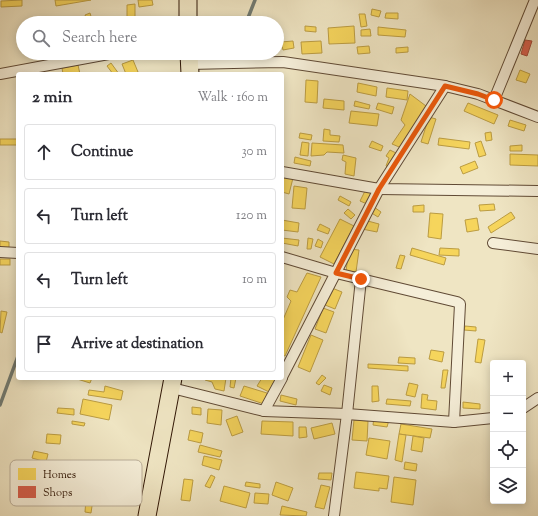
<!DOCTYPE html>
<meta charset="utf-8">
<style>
body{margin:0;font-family:"Sorts Mill Goudy",serif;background:#f2f2f3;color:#2b2b33}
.controls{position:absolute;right:12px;bottom:12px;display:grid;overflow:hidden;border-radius:4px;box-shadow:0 2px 10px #0003}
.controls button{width:36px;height:36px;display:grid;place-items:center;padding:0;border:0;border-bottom:1px solid #e1e1e2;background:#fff;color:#2b2b33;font:20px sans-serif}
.stop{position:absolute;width:12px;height:12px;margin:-9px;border:3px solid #ea580c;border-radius:50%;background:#fff}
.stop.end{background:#ea580c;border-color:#fff;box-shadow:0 1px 4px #0008}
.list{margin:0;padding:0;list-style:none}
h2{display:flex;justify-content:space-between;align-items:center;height:52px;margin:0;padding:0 16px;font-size:17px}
h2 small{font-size:13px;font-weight:400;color:#7c7c81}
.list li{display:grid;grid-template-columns:26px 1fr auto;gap:12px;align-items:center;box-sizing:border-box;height:56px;margin:0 8px 8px;padding:0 8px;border:1px solid #e1e1e2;border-radius:4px}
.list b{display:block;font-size:15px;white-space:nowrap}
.list em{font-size:13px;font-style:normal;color:#7c7c81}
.icon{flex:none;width:22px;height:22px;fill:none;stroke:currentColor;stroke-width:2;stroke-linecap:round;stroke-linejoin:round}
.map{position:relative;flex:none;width:538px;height:516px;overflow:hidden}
.search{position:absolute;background:#fff;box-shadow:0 2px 10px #0003;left:16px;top:16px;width:268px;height:44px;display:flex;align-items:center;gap:10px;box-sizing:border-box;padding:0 14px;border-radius:22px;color:#7c7c81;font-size:15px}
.panel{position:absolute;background:#fff;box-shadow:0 2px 10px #0003;left:16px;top:72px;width:268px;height:308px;border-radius:4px}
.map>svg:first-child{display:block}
</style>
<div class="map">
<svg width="538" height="516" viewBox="0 0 538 516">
<rect width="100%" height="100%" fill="#efe5c3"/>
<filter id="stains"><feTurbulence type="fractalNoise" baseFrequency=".005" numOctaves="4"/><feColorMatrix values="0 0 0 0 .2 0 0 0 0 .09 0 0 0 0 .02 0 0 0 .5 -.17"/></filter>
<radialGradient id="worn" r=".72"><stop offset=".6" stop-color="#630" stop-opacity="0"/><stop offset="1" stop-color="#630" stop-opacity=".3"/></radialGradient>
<!-- homes -->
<g fill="#f6d55c" stroke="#bb9c42">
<path d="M 22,0 L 22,6 L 1,7 L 1,1 Z"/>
<path d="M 55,0 L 91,0 L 56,6 Z"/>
<path d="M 138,0 L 152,0 L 153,5 L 139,7 Z"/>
<path d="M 135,4 L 135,23 L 127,23 L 127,5 Z"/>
<path d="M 372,9 L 381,11 L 379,17 L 371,15 Z"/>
<path d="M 90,13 L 93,23 L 88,23 L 85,15 Z"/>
<path d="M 386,13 L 398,13 L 398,19 L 385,18 Z"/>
<path d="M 359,14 L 365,14 L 367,26 L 361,27 Z"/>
<path d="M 148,18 L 156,18 L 157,23 L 148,23 Z"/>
<path d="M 305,26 L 316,27 L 316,32 L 305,31 Z"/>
<path d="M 354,26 L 355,43 L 329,44 L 328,28 Z"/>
<path d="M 378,27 L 406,30 L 405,37 L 378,35 Z"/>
<path d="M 370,29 L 371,36 L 361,36 L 361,30 Z"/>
<path d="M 293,41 L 294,48 L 283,50 L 281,42 Z"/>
<path d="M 321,41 L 322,53 L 302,54 L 301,42 Z"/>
<path d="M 369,46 L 370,53 L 358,54 L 357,47 Z"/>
<path d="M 408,47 L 408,52 L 396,53 L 396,48 Z"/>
<path d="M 133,60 L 138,72 L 134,74 L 126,74 L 122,64 Z"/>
<path d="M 111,63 L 119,74 L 113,74 L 107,66 Z"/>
<path d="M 78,65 L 80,74 L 63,74 L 62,68 Z"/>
<path d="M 520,70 L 530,74 L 526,83 L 516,80 Z"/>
<path d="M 306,80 L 318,81 L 317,103 L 305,102 Z"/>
<path d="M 358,83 L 377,87 L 376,96 L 357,92 Z"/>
<path d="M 387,88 L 408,91 L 407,100 L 386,97 Z"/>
<path d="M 410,94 L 426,106 L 404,149 L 392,144 L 405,125 L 401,120 Z"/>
<path d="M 324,99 L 344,101 L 344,110 L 323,108 Z"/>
<path d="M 355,101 L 370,105 L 369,109 L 354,106 Z"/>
<path d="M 378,103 L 394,107 L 392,114 L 376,109 Z"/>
<path d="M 468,103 L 498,115 L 494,124 L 464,111 Z"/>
<path d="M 351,111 L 379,114 L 377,126 L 349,123 Z"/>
<path d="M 429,117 L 436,119 L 428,144 L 421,142 Z"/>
<path d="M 510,120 L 526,125 L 524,131 L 508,126 Z"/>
<path d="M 324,129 L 330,130 L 330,135 L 340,136 L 339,142 L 323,141 Z"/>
<path d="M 491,132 L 492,140 L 486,141 L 485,133 Z"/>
<path d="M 300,133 L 312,135 L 311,140 L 299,138 Z"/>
<path d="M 439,138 L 470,142 L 469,149 L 438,145 Z"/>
<rect x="0" y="139" width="18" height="6"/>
<path d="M 372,141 L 383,146 L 381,151 L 369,147 Z"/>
<path d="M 481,141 L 486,155 L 479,157 L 475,143 Z"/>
<path d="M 302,142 L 309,143 L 308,156 L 300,155 Z"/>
<path d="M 312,143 L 343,145 L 344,153 L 327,152 L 324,155 L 311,156 Z"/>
<path d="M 522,145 L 522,151 L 510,151 L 510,146 Z"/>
<path d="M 390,150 L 396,153 L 388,168 L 386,166 L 389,158 L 386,156 Z"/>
<path d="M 510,154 L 538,155 L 538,166 L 510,165 Z"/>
<path d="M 343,155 L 356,158 L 354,176 L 345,174 L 346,162 L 342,160 Z"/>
<path d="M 295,157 L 311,161 L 310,166 L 294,163 Z"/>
<path d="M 475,161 L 478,168 L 463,174 L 460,167 Z"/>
<path d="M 282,175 L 293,178 L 289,194 L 282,192 Z"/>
<path d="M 294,186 L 307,188 L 305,209 L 292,208 Z"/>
<path d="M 366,189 L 373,192 L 367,204 L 360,201 Z"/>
<path d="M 340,196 L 351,202 L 349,206 L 338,200 Z"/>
<path d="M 494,204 L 495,210 L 480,211 L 479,205 Z"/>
<path d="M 424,205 L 424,212 L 413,212 L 413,206 Z"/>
<path d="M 374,207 L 381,212 L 378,217 L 370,212 Z"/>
<path d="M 348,209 L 355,215 L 351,219 L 344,213 Z"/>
<path d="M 511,212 L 515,218 L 491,233 L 488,227 Z"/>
<path d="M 430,213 L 443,214 L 441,239 L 428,237 Z"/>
<path d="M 477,218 L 479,230 L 467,232 L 465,220 Z"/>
<path d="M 340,219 L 354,226 L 334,264 L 320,257 Z"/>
<path d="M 282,220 L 299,223 L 298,232 L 282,230 Z"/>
<path d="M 364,220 L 379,224 L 377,232 L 362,229 Z"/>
<path d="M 320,224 L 330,229 L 328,234 L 317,230 Z"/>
<path d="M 282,238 L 299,240 L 298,246 L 282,243 Z"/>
<path d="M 308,238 L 313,239 L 311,249 L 307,249 Z"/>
<path d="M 318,239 L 323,242 L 321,248 L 315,246 Z"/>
<path d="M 0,241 L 9,242 L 9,249 L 0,248 Z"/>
<path d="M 412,248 L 446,258 L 444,265 L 410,255 Z"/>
<path d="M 440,248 L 459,249 L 459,256 L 439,255 Z"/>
<path d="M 349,249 L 359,250 L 356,272 L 346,271 Z"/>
<path d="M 400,255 L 405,256 L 401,269 L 396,268 Z"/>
<rect x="0" y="259" width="10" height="6"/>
<path d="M 307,273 L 321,277 L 285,356 L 282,355 L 282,322 L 291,301 L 287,297 L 290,290 L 297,292 Z"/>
<path d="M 332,288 L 342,292 L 335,309 L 325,305 Z"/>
<path d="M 323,308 L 334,312 L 326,333 L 315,329 Z"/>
<path d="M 1,311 L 7,312 L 2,333 L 0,332 Z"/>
<path d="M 465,326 L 476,327 L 476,331 L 464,330 Z"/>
<path d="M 311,335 L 323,340 L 310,372 L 298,367 Z"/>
<path d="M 478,339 L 485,340 L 481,363 L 475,362 Z"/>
<path d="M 431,350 L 444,352 L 442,362 L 429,359 Z"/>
<path d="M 399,357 L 415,358 L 415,364 L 398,363 Z"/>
<path d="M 368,364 L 408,366 L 408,371 L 368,368 Z"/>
<path d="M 443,370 L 448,370 L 445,388 L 441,388 Z"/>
<path d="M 322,375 L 326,378 L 319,385 L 316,383 Z"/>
<path d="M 74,378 L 92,378 L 90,383 Z"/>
<path d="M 206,378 L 226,378 L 224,391 L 215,389 L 212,382 L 205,380 Z"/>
<path d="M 231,378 L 236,378 L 234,388 L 230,387 Z"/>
<path d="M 262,378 L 276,378 L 269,392 L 257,386 Z"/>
<path d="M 409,383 L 418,385 L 415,397 L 406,395 Z"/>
<path d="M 324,385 L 332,388 L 330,395 L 321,391 Z"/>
<path d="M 105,386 L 123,391 L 121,400 L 88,395 L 89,390 L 104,392 Z"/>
<path d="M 244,386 L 267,393 L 264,404 L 240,396 Z"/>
<path d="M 372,386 L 378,386 L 379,401 L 372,402 Z"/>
<path d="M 422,394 L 428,395 L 427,400 L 437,401 L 436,410 L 421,408 Z"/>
<path d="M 281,395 L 297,399 L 296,405 L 280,401 Z"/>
<path d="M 83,399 L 112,405 L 109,420 L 80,414 Z"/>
<path d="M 387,399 L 411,401 L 410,406 L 386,404 Z"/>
<path d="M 463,402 L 480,404 L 480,409 L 463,408 Z"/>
<path d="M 192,407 L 201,408 L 201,415 L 192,414 Z"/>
<path d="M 58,408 L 74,409 L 74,415 L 57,413 Z"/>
<path d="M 208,409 L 222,410 L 221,425 L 207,423 Z"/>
<path d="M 237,416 L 243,432 L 232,436 L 226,420 Z"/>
<path d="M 374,417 L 389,420 L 387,427 L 373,425 Z"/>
<path d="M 354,420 L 368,421 L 367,441 L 352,440 Z"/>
<path d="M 72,421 L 85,423 L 84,426 L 72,424 Z"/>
<path d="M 262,421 L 293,422 L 293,436 L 261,434 Z"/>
<path d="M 332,423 L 335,434 L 314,439 L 311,428 Z"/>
<path d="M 401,424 L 432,429 L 430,438 L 399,434 Z"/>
<path d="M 299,427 L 306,427 L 307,437 L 299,438 Z"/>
<path d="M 190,430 L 203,433 L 201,443 L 188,440 Z"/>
<path d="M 47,434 L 61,435 L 60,444 L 46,443 Z"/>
<path d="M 399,434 L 406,435 L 402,462 L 395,460 Z"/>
<path d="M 413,436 L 424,438 L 422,452 L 411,450 Z"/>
<path d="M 369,438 L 390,441 L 387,459 L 366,455 Z"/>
<path d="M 200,445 L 222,451 L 220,457 L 198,452 Z"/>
<path d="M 34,451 L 48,454 L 46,462 L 32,458 Z"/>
<path d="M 204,456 L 222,460 L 219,470 L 202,465 Z"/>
<path d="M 405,462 L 417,464 L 416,471 L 404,469 Z"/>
<path d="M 356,472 L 389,476 L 387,489 L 379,488 L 379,491 L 354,488 Z"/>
<path d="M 319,473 L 332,473 L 331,480 L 318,479 Z"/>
<path d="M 211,475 L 215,477 L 210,488 L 205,486 Z"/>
<path d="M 394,477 L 416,480 L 413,505 L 391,502 Z"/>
<path d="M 184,479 L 193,480 L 190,501 L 181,500 Z"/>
<path d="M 246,482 L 260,484 L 260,488 L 245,486 Z"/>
<path d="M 276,482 L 293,488 L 288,501 L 272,495 Z"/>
<path d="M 321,485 L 330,487 L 324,509 L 315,507 Z"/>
<path d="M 224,486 L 250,493 L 246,508 L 220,501 Z"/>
<path d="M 255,493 L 269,494 L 268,504 L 254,503 Z"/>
<path d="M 86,499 L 93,499 L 91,513 L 85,512 Z"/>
<path d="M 282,506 L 307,512 L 306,516 L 280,515 Z"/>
</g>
<!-- shops -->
<path fill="#d6604d" stroke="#a44a38" d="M 525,40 L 532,41 L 527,56 L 521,54 Z"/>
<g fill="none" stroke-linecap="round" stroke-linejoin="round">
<!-- stream -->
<g stroke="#717b73" stroke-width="3.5">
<path d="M 246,23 L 255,0"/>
<path d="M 0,405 L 18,356"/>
</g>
<defs>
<g id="minor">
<path d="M 189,64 L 283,62 L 445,86 L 478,94 L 538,117"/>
<path d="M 0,74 L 114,53"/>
<path d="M 494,100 L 535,0"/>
<path d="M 282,172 L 379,189 L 538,191"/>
<path d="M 493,243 L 538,249"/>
<path d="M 0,252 L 18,253"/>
<path d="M 282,257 L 336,273 L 457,302 L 460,304 L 454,422"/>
<path d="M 282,377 L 379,189 L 445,86"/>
<path d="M 172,388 L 264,411 L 347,414 L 454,422 L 493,418"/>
<path d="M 523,408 L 538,398"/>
<path d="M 264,411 L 282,378"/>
<path d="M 334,516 L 347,414 L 361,279"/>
</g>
<g id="trunk">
<path d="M 188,0 L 188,23"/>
<path d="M 189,53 L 190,74"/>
<path d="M 147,516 L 173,378"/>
</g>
</defs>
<!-- minor casing -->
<use href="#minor" stroke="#604a35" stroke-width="12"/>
<!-- trunk casing -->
<use href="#trunk" stroke="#311706" stroke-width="19"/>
<!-- minor -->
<use href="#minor" stroke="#f5eed8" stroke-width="10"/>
<!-- trunk -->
<use href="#trunk" stroke="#efe5c3" stroke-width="17"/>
</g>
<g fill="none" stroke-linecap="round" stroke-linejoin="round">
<!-- route -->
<path stroke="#ea580c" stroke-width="5" d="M 361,279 L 336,273 L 379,189 L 445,86 L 478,94 L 494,100"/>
</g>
<!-- legend -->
<rect x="10" y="460" width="132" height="46" rx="6" fill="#f5eed8" stroke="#baae99" stroke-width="1"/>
<rect x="18" y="468" width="18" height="12" fill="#f6d55c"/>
<rect x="18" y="486" width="18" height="12" fill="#d6604d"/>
<g font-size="11" fill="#311706">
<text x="43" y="478">Homes</text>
<text x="43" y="496">Shops</text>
</g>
<rect width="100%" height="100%" filter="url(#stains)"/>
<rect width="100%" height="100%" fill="url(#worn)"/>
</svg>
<div class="controls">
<button>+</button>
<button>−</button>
<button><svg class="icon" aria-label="locate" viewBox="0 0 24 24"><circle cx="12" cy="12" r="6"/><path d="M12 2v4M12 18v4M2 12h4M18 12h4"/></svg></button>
<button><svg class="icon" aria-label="layers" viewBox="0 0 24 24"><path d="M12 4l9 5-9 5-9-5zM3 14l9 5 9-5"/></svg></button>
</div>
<div class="stop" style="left:494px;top:100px"></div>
<div class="stop end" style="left:361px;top:279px"></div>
<div class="search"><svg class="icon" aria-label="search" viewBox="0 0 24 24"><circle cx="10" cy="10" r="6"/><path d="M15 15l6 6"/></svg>Search here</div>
<section class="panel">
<h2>2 min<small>Walk · 160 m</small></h2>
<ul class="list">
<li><svg class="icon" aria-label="ahead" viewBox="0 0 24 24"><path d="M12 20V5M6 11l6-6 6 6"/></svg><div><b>Continue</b></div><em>30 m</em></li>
<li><svg class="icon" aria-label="left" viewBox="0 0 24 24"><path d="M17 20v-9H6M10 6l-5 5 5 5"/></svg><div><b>Turn left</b></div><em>120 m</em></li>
<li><svg class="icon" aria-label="left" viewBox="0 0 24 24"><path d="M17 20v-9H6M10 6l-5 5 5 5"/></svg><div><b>Turn left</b></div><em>10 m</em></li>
<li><svg class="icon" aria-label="arrive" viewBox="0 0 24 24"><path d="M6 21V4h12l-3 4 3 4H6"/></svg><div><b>Arrive at destination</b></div></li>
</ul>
</section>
</div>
